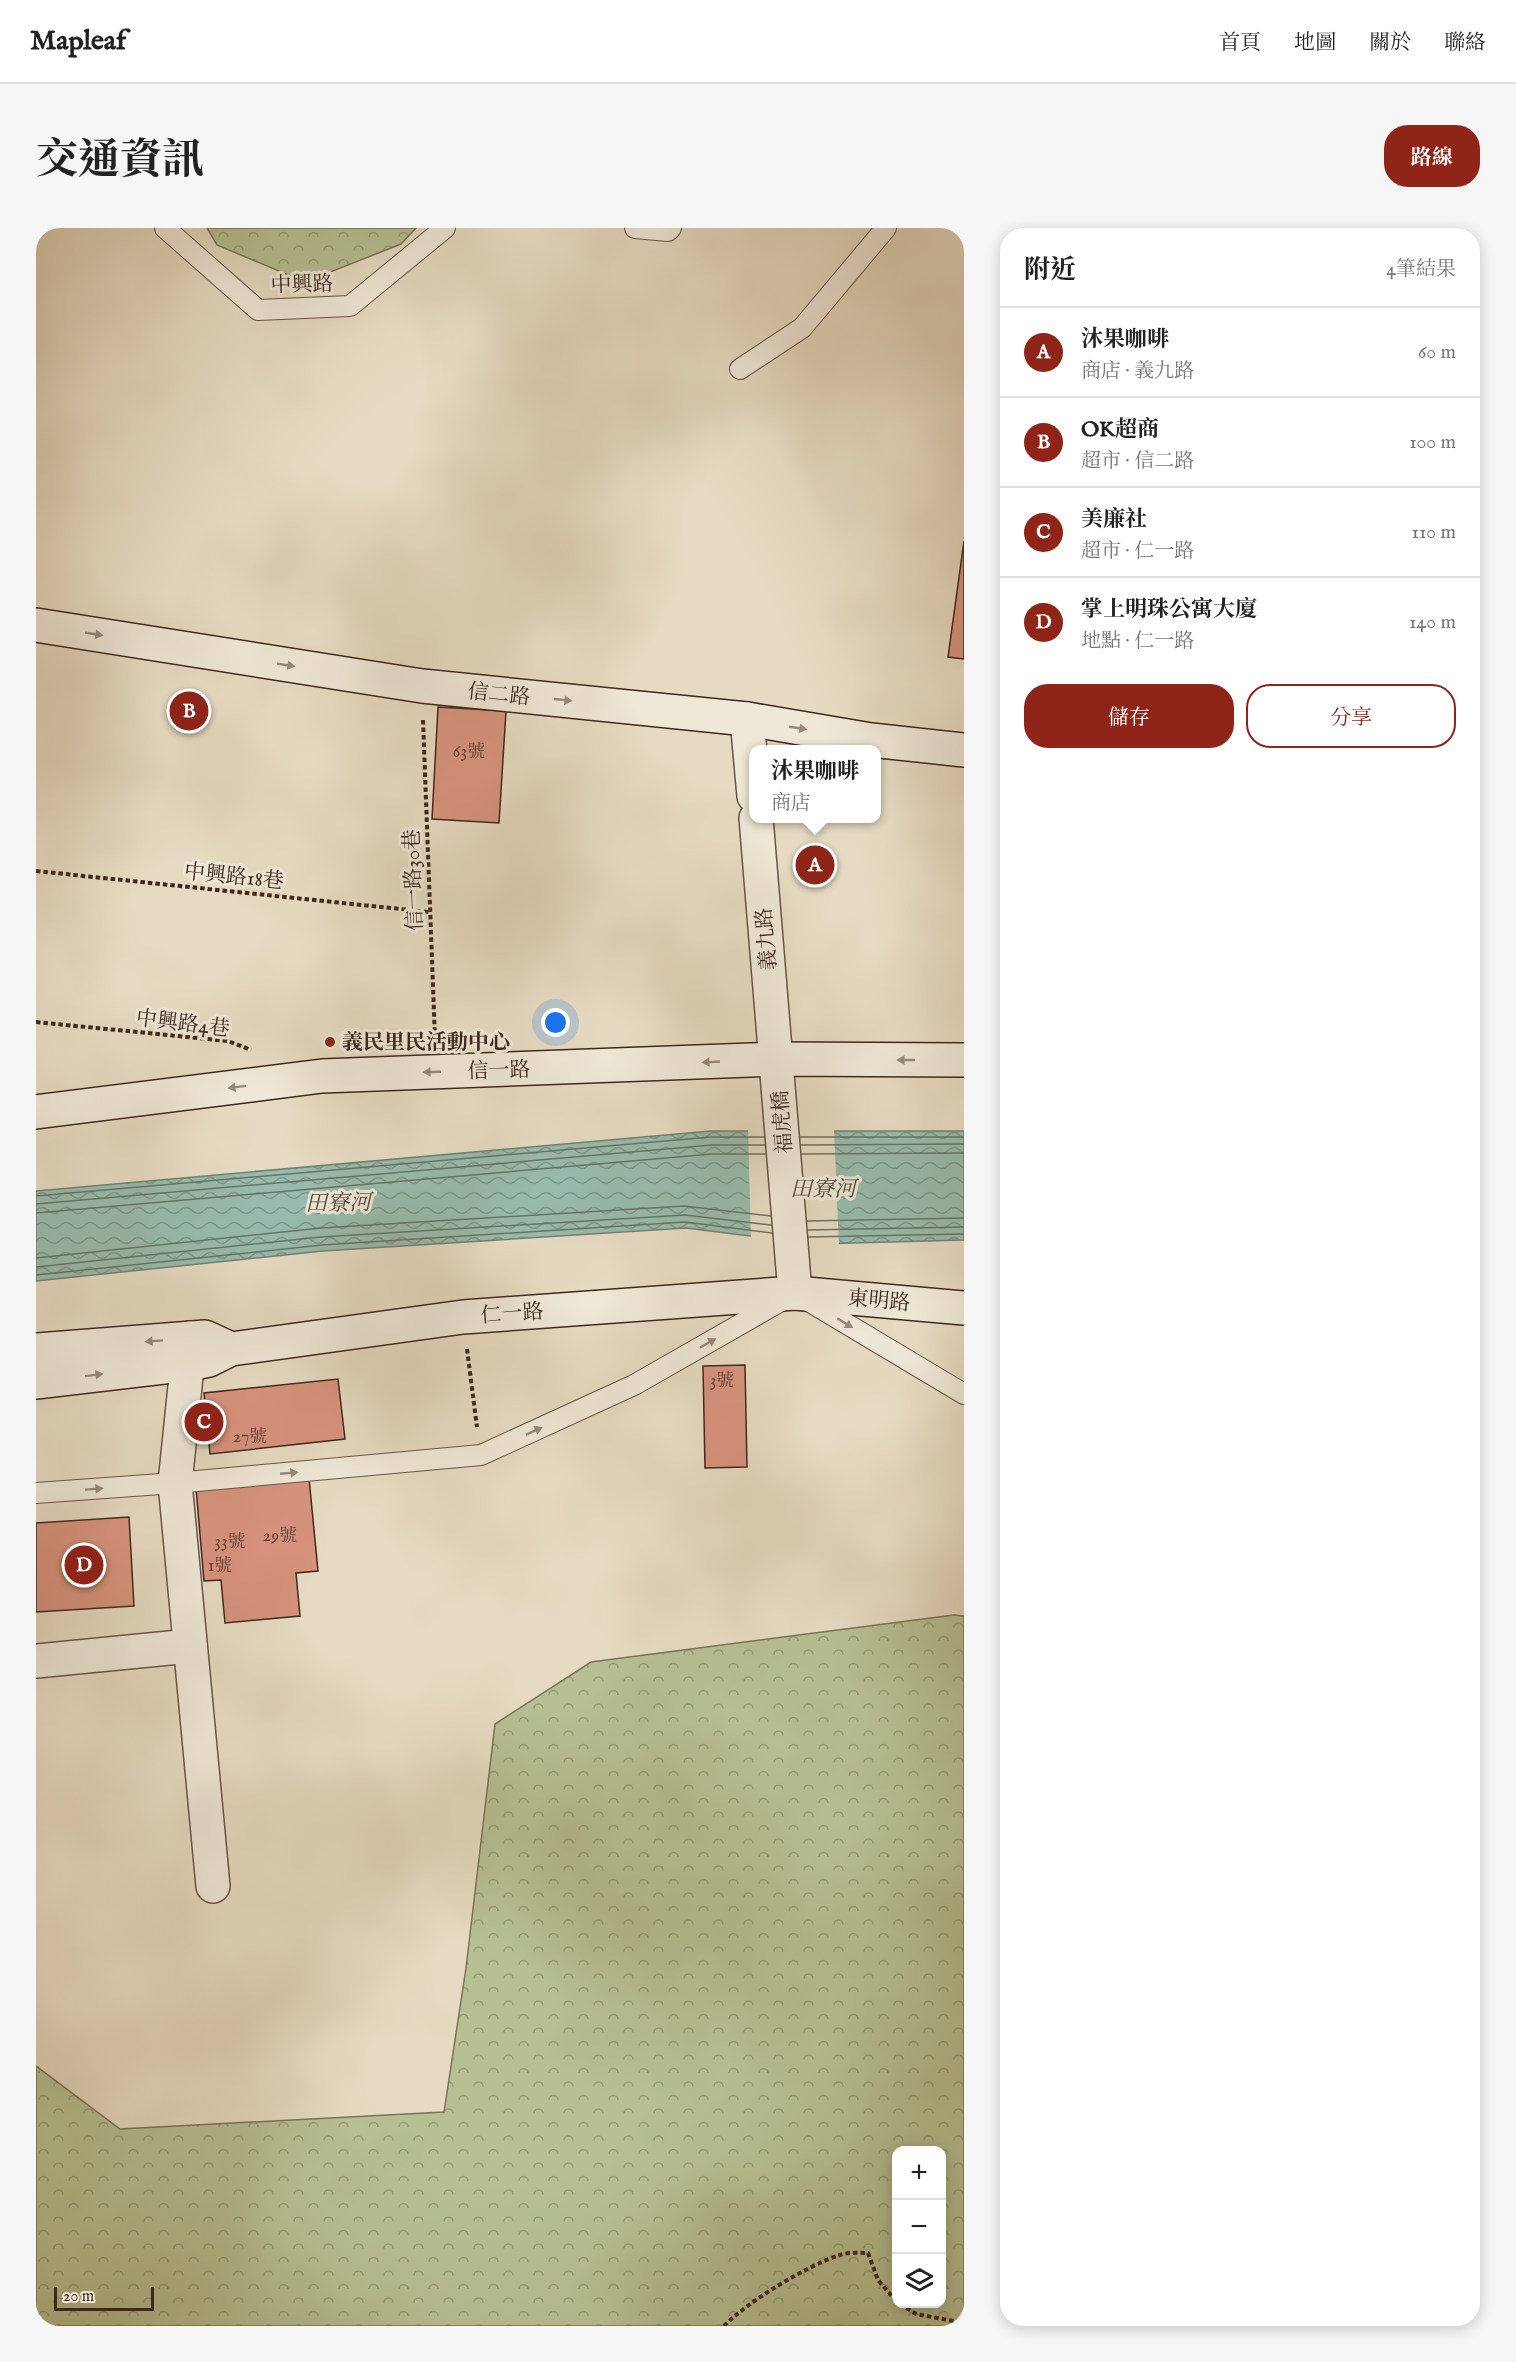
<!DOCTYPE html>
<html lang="zh-TW">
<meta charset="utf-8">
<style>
body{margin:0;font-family:"IM FELL English","Noto Serif TC",serif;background:#f6f6f6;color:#222}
.controls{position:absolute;right:18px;bottom:18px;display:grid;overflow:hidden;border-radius:12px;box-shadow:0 3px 15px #0003}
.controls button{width:54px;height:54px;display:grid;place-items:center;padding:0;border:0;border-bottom:2px solid #e0e0e0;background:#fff;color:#222;font:30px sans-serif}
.scale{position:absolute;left:18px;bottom:15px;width:100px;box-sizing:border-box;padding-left:6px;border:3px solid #3f271e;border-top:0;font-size:16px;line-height:21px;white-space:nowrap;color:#3f271e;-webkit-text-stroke:4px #efe8d7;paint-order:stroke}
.you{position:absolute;left:520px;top:795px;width:21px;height:21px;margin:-15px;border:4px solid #fff;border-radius:50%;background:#1a73e8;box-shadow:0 0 0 9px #1a73e833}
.badge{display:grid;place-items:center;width:39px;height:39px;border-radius:50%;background:#8f2418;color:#fff;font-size:20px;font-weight:700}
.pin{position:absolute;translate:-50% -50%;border:3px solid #fff;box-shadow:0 2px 6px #0006}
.popup{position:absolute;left:713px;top:517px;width:132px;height:78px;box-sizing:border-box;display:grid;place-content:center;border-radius:12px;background:#fff;filter:drop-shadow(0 2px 4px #0005);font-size:20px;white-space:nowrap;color:#767676}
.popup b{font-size:22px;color:#222}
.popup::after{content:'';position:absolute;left:50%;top:100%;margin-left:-12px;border:12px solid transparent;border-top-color:#fff}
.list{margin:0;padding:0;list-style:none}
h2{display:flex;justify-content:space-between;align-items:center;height:78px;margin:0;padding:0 24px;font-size:26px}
h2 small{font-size:20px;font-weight:400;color:#767676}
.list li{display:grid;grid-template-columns:39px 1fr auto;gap:18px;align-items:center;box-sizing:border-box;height:90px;padding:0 24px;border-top:2px solid #e0e0e0}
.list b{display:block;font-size:22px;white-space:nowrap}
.list p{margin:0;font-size:20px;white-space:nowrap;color:#767676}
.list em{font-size:20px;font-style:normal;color:#767676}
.actions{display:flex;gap:12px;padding:18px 24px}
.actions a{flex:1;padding:14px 0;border:2px solid #8f2418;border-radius:24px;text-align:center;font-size:21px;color:#8f2418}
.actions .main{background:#8f2418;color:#fff}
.icon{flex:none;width:33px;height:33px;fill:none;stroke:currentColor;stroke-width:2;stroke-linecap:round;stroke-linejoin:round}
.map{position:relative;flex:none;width:928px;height:2098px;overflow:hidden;border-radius:24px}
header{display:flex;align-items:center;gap:36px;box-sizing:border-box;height:84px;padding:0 30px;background:#fff;border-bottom:2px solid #e0e0e0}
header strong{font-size:28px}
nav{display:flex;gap:33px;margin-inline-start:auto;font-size:21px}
.intro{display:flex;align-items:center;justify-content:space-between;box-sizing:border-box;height:144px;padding:0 36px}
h1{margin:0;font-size:42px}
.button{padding:15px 27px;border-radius:24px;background:#8f2418;color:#fff;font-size:21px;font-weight:700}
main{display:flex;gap:36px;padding:0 36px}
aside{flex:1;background:#fff;border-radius:24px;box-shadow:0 3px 15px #0003}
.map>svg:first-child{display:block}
</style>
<header>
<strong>Mapleaf</strong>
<nav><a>首頁</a><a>地圖</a><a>關於</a><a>聯絡</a></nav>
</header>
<div class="intro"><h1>交通資訊</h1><a class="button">路線</a></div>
<main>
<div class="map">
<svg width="928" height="2098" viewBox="0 0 928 2098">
<defs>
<pattern id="forest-crowns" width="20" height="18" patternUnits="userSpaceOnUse" patternTransform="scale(1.5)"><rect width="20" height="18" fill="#b6c093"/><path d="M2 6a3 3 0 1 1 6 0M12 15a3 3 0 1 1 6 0" fill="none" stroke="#959c77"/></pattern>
<pattern id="water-waves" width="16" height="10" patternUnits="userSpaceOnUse" patternTransform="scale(1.5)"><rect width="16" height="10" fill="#97bcad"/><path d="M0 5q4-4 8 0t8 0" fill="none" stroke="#7d998c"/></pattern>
</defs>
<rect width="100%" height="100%" fill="#e6dbc2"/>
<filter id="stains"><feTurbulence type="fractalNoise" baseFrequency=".00333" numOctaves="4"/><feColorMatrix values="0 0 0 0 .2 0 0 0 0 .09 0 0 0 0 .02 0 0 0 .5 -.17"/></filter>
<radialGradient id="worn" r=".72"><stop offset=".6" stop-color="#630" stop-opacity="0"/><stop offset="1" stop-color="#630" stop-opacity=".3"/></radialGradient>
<!-- forest -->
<g fill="url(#forest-crowns)" stroke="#7a7458" stroke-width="1.5" fill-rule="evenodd">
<path d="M 171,0 L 380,0 L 365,16 L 269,54 L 181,17 Z"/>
<path d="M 918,1387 L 928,1388 L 928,2098 L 0,2098 L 0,1838 L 84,1901 L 408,1884 L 430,1740 L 459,1496 L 555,1434 ZM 860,1922 L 906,1922 L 906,2076 L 860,2076 Z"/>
</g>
<!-- water -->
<path fill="url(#water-waves)" stroke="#748074" stroke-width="1.5" d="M 675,903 L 928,903 L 928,1012 L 779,1016 L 650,1000 L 287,1023 L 0,1053 L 0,963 Z"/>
<!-- pier -->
<path fill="#e6dbc2" d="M 712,900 L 798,900 L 803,1019 L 779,1019 L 715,1011 Z"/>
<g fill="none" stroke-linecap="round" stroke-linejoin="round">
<!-- shore -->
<g stroke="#6b7266" stroke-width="1.5">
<path d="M 764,909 L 928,909"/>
<path d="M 765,917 L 928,916"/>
<path d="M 766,926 L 928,925"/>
<path d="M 0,968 L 675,909 L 728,909"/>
<path d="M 0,976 L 676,917 L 729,917"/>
<path d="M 0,985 L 676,926 L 729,926"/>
<path d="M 771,993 L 928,990"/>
<path d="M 772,1002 L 928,999"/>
<path d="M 772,1009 L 928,1006"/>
<path d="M 0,1030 L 285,1000 L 648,978 L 735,988"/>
<path d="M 0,1039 L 285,1009 L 649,987 L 735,997"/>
<path d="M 0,1047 L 286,1017 L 649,994 L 736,1005"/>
</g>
</g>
<!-- building -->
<g fill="#d7937d" stroke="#3f271e" stroke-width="1.5">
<path d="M 928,313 L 928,431 L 912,429 Z"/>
<path d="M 402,479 L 470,483 L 463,595 L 396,591 Z"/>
<path d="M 709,1137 L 711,1239 L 669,1240 L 667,1138 Z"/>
<path d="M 302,1151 L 309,1211 L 174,1226 L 168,1165 Z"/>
<path d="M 273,1250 L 282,1343 L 260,1345 L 264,1388 L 189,1395 L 185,1352 L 168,1353 L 160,1260 Z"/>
<path d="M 93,1289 L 98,1378 L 0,1384 L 0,1295 Z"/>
</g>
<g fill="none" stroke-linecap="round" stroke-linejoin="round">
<defs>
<g id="lane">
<path d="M 129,0 L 222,82 L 314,78 L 409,0"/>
<path d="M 599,0 L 632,3 L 635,0"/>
<path d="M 704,141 L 766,100 L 850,0"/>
<path d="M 0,1265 L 139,1255 L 445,1227 L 598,1157 L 759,1065 L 928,1166"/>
</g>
<g id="street">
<path d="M 711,491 L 718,568"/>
<path d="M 720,590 L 759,1065"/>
<path d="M 154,1110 L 139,1255 L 177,1658"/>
<path d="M 0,1433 L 154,1418"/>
</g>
<g id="secondary">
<path d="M 0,397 L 386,458 L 711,491 L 835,512 L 928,522"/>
<path d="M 0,884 L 286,848 L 741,831 L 928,832"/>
<path d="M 0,1122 L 169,1109 L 195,1121"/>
<path d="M 0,1154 L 153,1136 L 173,1132 L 195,1121 L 427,1089 L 759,1065 L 928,1080"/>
</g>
</defs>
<!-- lane casing -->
<use href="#lane" stroke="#695447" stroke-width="22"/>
<!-- street casing -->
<use href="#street" stroke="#695447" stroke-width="36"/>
<!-- secondary casing -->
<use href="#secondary" stroke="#3f271e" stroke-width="36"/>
<!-- path -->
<g stroke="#3f271e" stroke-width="4" stroke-dasharray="4.5 3" stroke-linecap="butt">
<path d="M 387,492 L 399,811"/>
<path d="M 0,643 L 393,684"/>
<path d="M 0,794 L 192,813 L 215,822"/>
<path d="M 431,1121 L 441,1199"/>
<path d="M 864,2076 L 880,2086 L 928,2095"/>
<path d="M 688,2098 C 711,2074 772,2037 804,2027 C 812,2024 824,2025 832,2025 L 842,2052 L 860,2073"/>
</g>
<!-- lane -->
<use href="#lane" stroke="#efe8d7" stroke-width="20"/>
<!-- street -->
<use href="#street" stroke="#efe8d7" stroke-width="33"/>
<!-- secondary -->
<use href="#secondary" stroke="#efe8d7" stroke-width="33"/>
</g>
<!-- one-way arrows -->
<defs><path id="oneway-solid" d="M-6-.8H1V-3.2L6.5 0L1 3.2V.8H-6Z" transform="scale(1.5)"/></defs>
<g fill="#97887a">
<use href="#oneway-solid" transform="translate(58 406) rotate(9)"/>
<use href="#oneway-solid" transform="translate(250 437) rotate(9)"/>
<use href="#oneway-solid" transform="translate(527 472) rotate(6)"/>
<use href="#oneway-solid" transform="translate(762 500) rotate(9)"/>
<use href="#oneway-solid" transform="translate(870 832) rotate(-180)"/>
<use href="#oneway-solid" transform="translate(675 834) rotate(177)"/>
<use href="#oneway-solid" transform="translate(396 844) rotate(178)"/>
<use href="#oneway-solid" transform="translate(201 859) rotate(173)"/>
<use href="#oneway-solid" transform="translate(809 1095) rotate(31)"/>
<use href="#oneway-solid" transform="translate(118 1113) rotate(176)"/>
<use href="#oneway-solid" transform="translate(672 1115) rotate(-30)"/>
<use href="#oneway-solid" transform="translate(58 1147) rotate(-7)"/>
<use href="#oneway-solid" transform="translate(498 1203) rotate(-25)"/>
<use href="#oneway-solid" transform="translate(253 1245) rotate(-5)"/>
<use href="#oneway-solid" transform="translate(58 1261) rotate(-4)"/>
</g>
<!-- markers -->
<circle fill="#8f2418" stroke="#efe8d7" stroke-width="2" cx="294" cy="814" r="6"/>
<g text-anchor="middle" stroke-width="6" stroke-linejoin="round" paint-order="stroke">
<!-- number labels -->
<g font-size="18" fill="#654236">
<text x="433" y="529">63號</text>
<text x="686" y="1158">3號</text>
<text x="214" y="1214">27號</text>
<text x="244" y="1313">29號</text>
<text x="194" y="1319">33號</text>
<text x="184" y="1343">1號</text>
</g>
<!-- street labels -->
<g font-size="21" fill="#3f271e" stroke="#efe8d7">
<text transform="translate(266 56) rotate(-2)" y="7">中興路</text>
<text transform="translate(463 466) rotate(6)" y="7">信二路</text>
<text transform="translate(198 648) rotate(6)" y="7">中興路18巷</text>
<text transform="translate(377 652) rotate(-92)" y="7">信一路30巷</text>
<text transform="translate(730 711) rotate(-95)" y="7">義九路</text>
<text transform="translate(147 795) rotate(7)" y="7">中興路4巷</text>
<text transform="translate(463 842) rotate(-2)" y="7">信一路</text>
<text transform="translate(746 894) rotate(-94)" y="7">福虎橋</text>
<text transform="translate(843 1072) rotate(5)" y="7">東明路</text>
<text transform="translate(476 1085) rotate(-4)" y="7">仁一路</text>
</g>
<!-- poi labels -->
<g font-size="21" font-weight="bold" fill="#3f271e" stroke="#efe8d7" text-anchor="start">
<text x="306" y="821">義民里民活動中心</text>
</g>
<!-- water labels -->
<g font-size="22" font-style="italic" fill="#554c42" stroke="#efe8d7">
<text x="787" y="968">田寮河</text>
<text transform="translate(302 974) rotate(-1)" y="8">田寮河</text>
</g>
</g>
<rect width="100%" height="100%" filter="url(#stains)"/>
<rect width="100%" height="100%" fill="url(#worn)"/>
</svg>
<div class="controls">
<button>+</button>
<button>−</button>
<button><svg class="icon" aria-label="layers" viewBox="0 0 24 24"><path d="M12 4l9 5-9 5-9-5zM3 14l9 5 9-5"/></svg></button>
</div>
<div class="scale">20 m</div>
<div class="you"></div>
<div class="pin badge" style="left:779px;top:637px">A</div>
<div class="popup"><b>沐果咖啡</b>商店</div>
<div class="pin badge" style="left:153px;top:483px">B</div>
<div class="pin badge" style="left:168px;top:1194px">C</div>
<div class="pin badge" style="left:48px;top:1337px">D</div>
</div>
<aside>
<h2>附近<small>4筆結果</small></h2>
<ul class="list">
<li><span class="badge">A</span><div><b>沐果咖啡</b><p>商店 · 義九路</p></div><em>60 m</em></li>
<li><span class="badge">B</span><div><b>OK超商</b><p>超市 · 信二路</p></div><em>100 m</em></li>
<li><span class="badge">C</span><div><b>美廉社</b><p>超市 · 仁一路</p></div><em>110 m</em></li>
<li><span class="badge">D</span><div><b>掌上明珠公寓大廈</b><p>地點 · 仁一路</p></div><em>140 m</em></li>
</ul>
<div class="actions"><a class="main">儲存</a><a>分享</a></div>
</aside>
</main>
